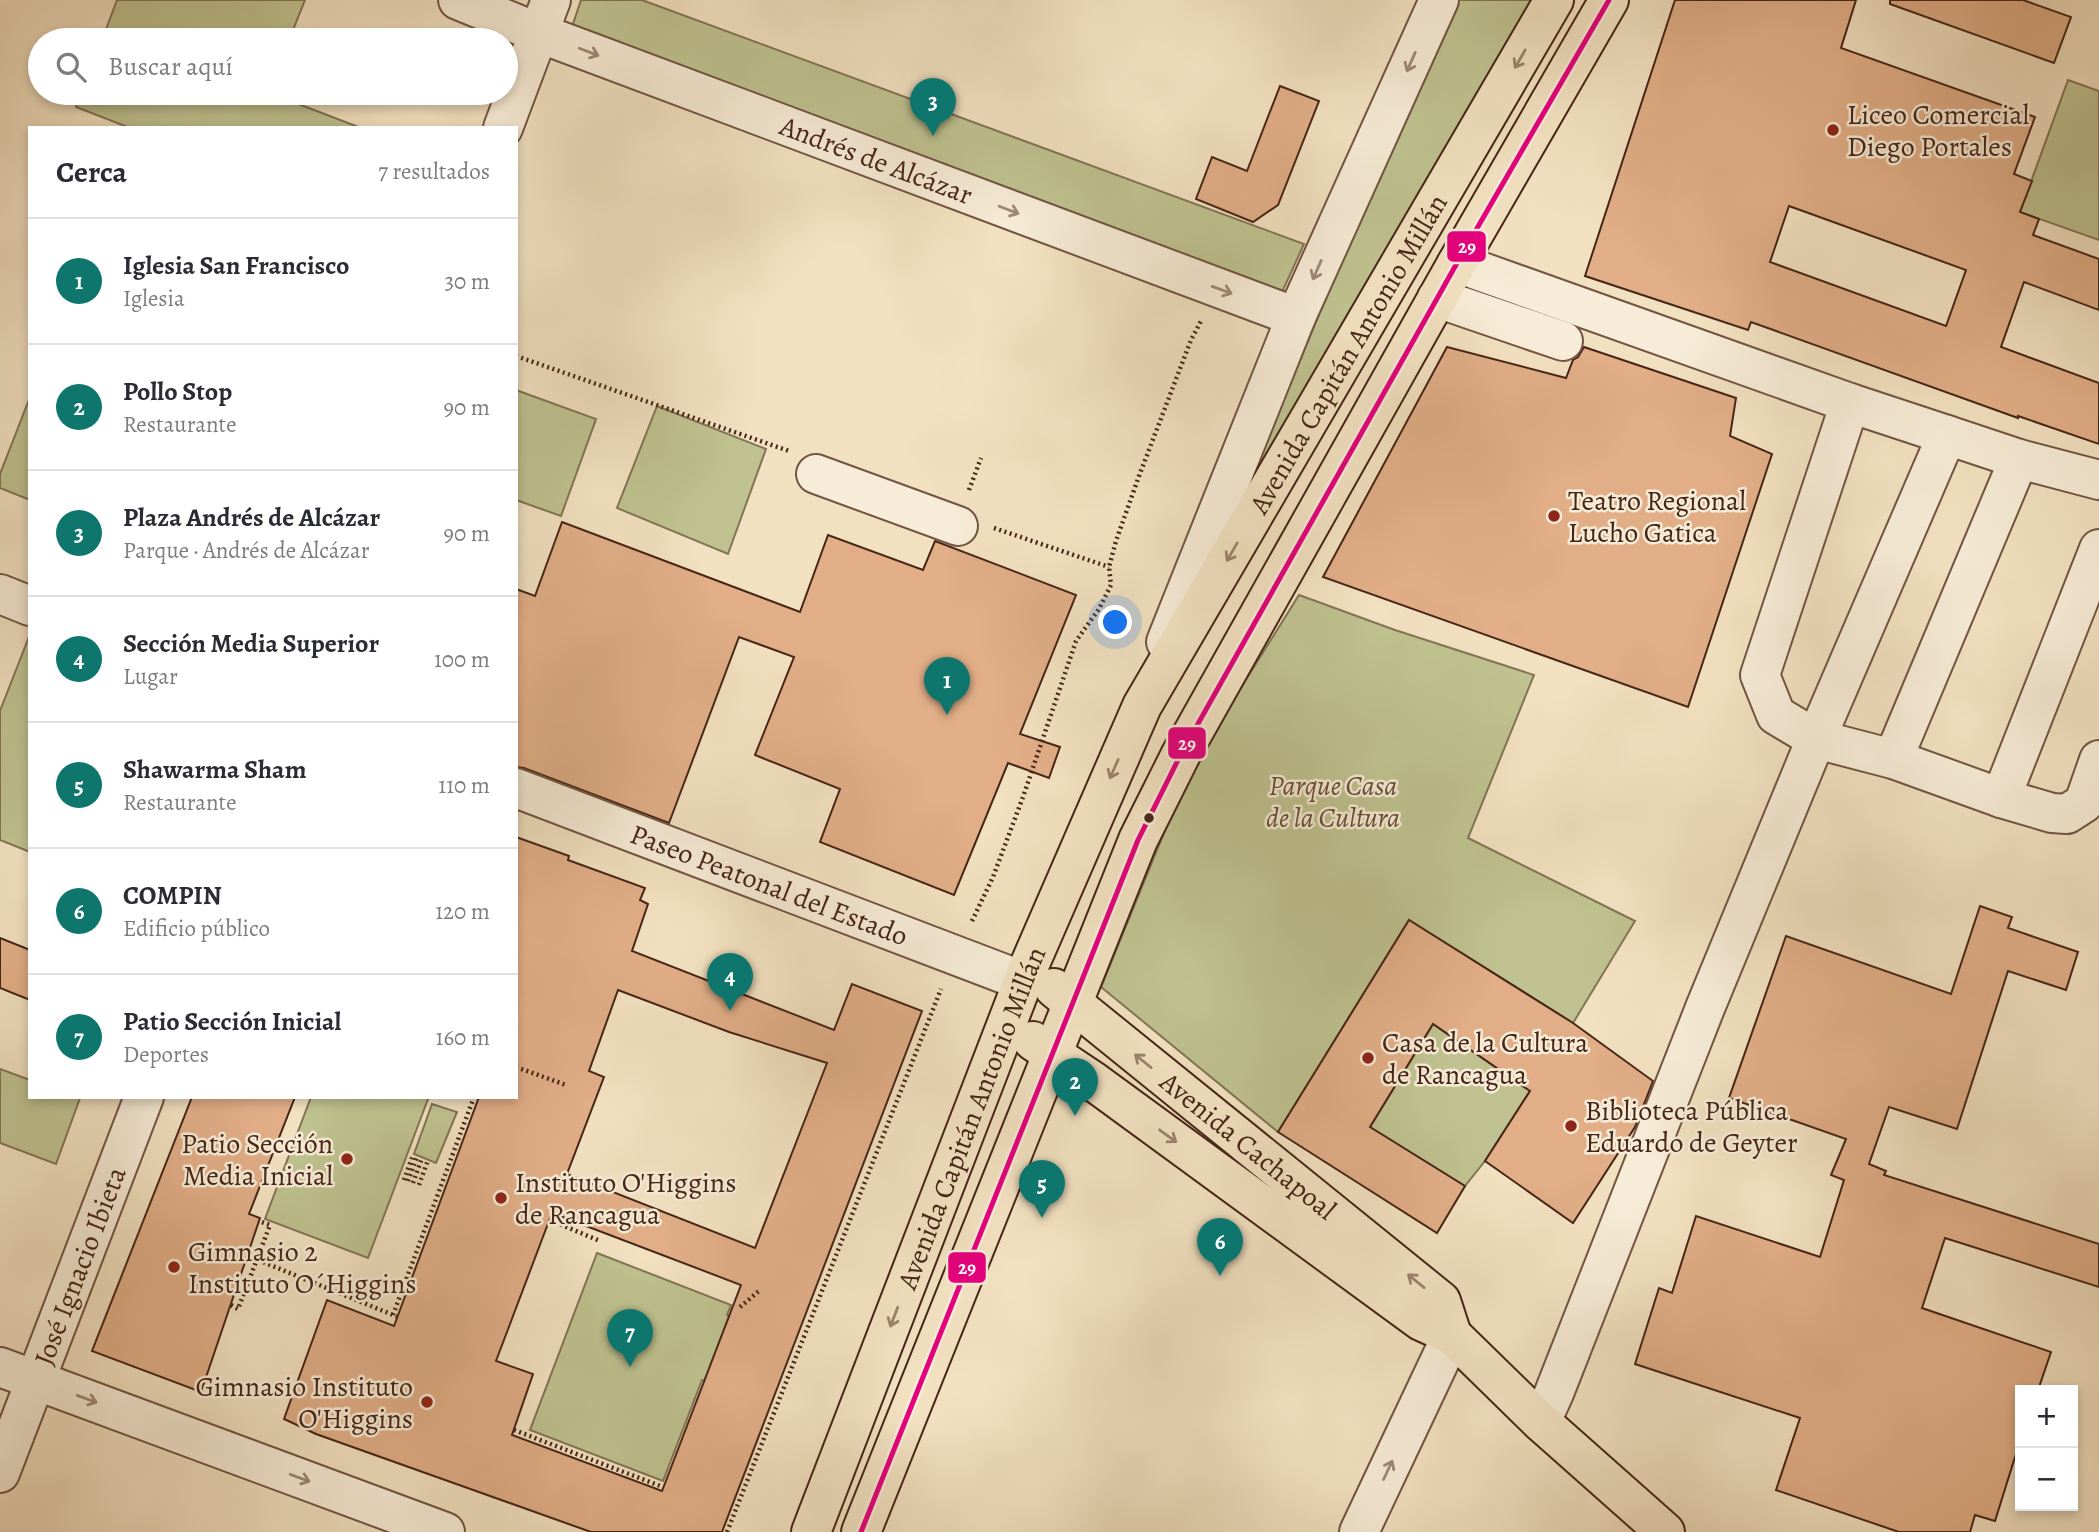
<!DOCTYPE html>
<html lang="es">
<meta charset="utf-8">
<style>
body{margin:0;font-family:Alegreya,serif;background:#f2f2f3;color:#2b2b33}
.controls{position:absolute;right:21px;bottom:21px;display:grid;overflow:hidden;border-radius:0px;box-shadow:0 4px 10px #0003}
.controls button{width:63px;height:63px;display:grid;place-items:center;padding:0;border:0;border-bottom:2px solid #e1e1e2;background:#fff;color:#2b2b33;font:35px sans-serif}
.you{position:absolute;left:1116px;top:623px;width:24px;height:24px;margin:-18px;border:5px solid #fff;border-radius:50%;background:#1a73e8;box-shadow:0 0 0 10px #1a73e833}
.badge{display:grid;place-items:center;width:46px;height:46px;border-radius:50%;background:#0f766e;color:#fff;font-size:23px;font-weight:700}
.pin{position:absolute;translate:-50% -58px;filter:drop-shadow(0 2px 4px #0008)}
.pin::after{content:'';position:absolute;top:37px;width:24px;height:21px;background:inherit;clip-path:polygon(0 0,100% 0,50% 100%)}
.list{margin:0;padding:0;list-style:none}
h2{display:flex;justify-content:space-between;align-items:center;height:91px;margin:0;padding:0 28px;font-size:30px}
h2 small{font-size:23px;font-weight:400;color:#7c7c81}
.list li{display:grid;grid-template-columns:46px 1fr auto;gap:21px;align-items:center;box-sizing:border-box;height:126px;padding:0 28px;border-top:2px solid #e1e1e2}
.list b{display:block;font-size:26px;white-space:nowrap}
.list p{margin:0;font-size:23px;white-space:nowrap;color:#7c7c81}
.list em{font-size:23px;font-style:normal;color:#7c7c81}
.icon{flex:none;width:38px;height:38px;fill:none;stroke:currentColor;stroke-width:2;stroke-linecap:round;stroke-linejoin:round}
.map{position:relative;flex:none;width:2099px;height:1532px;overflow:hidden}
.search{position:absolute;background:#fff;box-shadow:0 4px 10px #0003;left:28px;top:28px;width:490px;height:77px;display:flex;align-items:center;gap:18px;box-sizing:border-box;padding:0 24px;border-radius:38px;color:#7c7c81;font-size:26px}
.panel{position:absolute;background:#fff;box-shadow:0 4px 10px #0003;left:28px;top:126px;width:490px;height:973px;border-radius:0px}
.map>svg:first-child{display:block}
</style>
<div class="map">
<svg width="2099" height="1532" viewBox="0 0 2099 1532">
<rect width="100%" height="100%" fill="#f2e1c1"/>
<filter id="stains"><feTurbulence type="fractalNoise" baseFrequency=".00286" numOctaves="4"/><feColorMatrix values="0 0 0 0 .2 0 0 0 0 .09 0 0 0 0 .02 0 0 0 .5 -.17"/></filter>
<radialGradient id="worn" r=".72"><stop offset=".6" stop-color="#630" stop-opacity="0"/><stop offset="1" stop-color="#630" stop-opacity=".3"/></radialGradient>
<!-- green -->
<g fill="#bfc290" stroke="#827454" stroke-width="2">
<path d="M 117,0 L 305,0 L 289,40 L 102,40 Z"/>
<path d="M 581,0 L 642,0 L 1304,244 L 1283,290 L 1257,289 L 572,27 Z"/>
<path d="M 1455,0 L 1532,0 L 1260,475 L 1253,474 L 1327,295 Z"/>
<path d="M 2068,80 L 2099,91 L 2099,240 L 2020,212 Z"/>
<path d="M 82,93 L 270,93 L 361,128 L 130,128 L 76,107 Z"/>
<path d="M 516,390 L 596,419 L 561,516 L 516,500 Z"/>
<path d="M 30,397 L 30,500 L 0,488 L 0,474 Z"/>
<path d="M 657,406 L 766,449 L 728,554 L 617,508 Z"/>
<path d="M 1299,595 L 1395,630 L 1534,675 L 1468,838 L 1635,921 L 1573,1023 L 1409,920 L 1278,1132 L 1101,987 L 1190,769 Z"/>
<path d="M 30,634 L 30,852 L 0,840 L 0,711 Z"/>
<path d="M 1433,1024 L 1530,1091 L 1485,1161 L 1465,1186 L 1370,1127 Z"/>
<path d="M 0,1069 L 30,1080 L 30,1097 L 80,1098 L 56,1164 L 0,1143 Z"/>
<path d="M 311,1097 L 424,1097 L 428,1099 L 368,1258 L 265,1219 Z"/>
<path d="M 432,1104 L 457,1112 L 436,1163 L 414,1154 Z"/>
<path d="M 597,1253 L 731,1305 L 727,1315 L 729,1316 L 705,1381 L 702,1380 L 663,1481 L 530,1430 Z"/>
</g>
<!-- building -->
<g fill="#e1ae87" stroke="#462517" stroke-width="2" fill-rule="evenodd">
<path d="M 1675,0 L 1856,0 L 1841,48 L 2035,117 L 2014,174 L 2032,181 L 2020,212 L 2039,219 L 2033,235 L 2099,259 L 2099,310 L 2024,282 L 2001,347 L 2099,383 L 2099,444 L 2018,416 L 2018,418 L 1751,322 L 1748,330 L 1585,276 ZM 1789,206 L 1966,270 L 1946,326 L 1770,262 Z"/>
<path d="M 1890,0 L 2023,0 L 2071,17 L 2054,63 L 1890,4 Z"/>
<path d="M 1280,86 L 1319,101 L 1278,205 L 1253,222 L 1196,199 L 1212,157 L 1247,171 Z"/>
<path d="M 1447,347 L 1566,378 L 1573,360 L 1578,357 L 1584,347 L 1736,398 L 1730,436 L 1772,454 L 1688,707 L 1323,577 Z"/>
<path d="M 562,522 L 800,612 L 828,535 L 923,570 L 935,541 L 1076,595 L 1020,734 L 1060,747 L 1049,778 L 1008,763 L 954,895 L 820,842 L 840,789 L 755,755 L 794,657 L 739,637 L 669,823 L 524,768 L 516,767 L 516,589 L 535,596 Z"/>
<path d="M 516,837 L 569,856 L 568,860 L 645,888 L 640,900 L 648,904 L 632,951 L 834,1030 L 852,984 L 922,1011 L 722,1532 L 591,1532 L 316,1434 L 284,1419 L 327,1300 L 394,1326 L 479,1097 L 516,1097 ZM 618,990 L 729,1032 L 827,1063 L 755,1248 L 567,1174 L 604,1077 L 589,1071 ZM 552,1213 L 741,1285 L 662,1491 L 512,1435 L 533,1374 L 496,1361 Z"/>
<path d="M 1980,906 L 2012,917 L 2008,928 L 2078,952 L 2066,990 L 2008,971 L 1957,1129 L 1889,1107 L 1869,1164 L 1886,1171 L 1884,1175 L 2099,1244 L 2099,1287 L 1945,1238 L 1922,1308 L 2051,1352 L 2038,1390 L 2020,1390 L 2020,1441 L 1995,1521 L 1975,1515 L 1970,1532 L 1899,1532 L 1776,1490 L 1800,1418 L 1635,1364 L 1659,1288 L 1672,1293 L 1696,1216 L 1820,1257 L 1844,1180 L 1831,1175 L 1846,1139 L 1729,1098 L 1786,936 L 1951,994 Z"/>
<path d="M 1409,920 L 1573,1023 L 1653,1081 L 1635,1127 L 1573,1223 L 1485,1161 L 1530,1091 L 1433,1024 L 1370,1127 L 1465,1186 L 1437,1233 L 1278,1132 Z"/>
<path d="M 0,938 L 30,950 L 30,1000 L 0,988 Z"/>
<path d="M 192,1097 L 295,1097 L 249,1214 L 260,1218 L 201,1392 L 92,1351 Z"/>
</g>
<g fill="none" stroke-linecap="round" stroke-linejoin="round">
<defs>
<g id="minor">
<path id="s1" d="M 458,0 L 539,33 L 1296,317"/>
<path d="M 503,128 L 551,0"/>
<path d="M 1457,263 L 1850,403"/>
<path d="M 1437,298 L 1563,341"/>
<path d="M 1947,435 L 2019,459 L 2099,480"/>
<path d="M 816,474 L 958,526"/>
<path d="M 0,594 L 30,606"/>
<path d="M 1166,642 L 1296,317 L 1439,0"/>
<path d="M 1893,759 L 2019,459"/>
<path id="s2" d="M 516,788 L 1023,981"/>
<path d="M 2001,798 L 2099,549"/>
<path d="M 0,1367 L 445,1532"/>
<path d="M 1541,1422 L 1554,1393 L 1705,1008 L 1816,739 L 1947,435 L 1850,403 L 1760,675 L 1776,715 L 1816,739 L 1893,759 L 2001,798 L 2052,813 L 2067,814 L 2084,803 L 2099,760"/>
<path id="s3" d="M 0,1473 L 144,1097"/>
<path d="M 1359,1532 L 1452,1335"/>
</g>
<g id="major">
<path id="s4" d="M 1054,988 L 1441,1301 L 1452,1335"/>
<path d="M 1033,1041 L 1093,1081 L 1421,1321 L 1452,1335 L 1541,1422 L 1665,1532"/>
<path id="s5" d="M 811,1532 L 1029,966 L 1142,706 L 1554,0"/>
<path d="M 861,1532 L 1138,840 L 1181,754 L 1457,263 L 1609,0"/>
</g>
</defs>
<!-- minor casing -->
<use href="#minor" stroke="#715442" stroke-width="42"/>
<!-- major casing -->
<use href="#major" stroke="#462517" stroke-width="42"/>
<!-- path -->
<g stroke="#462517" stroke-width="4.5" stroke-dasharray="2 3.5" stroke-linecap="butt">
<path d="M 516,356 L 789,451"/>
<path d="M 969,490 L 981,458"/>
<path d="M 994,528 L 1109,567"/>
<path d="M 972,921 L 993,877 L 1023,797 L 1076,641 L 1099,609 L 1111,585 L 1109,567 L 1116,541 L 1139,476 L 1191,340 L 1201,321"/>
<path d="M 516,1067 L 566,1085"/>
<path d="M 404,1180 L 413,1155"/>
<path d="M 408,1181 L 417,1157"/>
<path d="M 413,1183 L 422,1158"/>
<path d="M 419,1185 L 428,1160"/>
<path d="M 559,1216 L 557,1223 L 600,1241"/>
<path d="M 248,1256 L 398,1317"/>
<path d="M 231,1305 L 238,1309 L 270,1225 L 259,1221"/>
<path d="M 740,1307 L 759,1291"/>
<path d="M 393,1315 L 474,1097"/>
<path d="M 514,1430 L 663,1487"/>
<path d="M 727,1532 L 941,989"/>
</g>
<!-- minor -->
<use href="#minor" stroke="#f7ecd7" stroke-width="38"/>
<!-- major -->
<use href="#major" stroke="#f2e1c1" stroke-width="38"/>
<defs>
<path id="bus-1" d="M 861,1532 L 1138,840 L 1181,754 L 1457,263 L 1609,0"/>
</defs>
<!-- bus-1 casing -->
<use href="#bus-1" stroke="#f7ecd7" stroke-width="10"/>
<!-- bus-1 -->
<use href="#bus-1" stroke="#e5007d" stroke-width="5"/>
</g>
<!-- one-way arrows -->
<defs><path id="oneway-shaft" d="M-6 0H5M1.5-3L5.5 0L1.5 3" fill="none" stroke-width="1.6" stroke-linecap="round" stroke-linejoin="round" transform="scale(1.75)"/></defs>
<g stroke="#9e8877">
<use href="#oneway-shaft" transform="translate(589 52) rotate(21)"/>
<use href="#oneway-shaft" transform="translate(1411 62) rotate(114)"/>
<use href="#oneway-shaft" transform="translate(1009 210) rotate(21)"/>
<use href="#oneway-shaft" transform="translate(1317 270) rotate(114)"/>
<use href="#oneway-shaft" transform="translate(1222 290) rotate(20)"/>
<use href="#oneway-shaft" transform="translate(87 1399) rotate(20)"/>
<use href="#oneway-shaft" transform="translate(1388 1470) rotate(-65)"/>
<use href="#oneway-shaft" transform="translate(300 1478) rotate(20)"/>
</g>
<g stroke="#9c836c">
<use href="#oneway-shaft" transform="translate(1520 59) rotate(120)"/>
<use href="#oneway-shaft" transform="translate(1232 552) rotate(120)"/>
<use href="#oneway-shaft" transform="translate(1114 769) rotate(114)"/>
<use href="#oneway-shaft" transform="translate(1143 1061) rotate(-141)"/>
<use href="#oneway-shaft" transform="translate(1168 1136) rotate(36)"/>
<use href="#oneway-shaft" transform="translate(1416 1281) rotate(-141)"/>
<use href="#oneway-shaft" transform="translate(894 1317) rotate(111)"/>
</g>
<!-- markers -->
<g fill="#8f2418" stroke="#f7ecd7" stroke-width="2.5">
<circle cx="1833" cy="130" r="7"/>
<circle cx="1554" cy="516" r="7"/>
<circle cx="1368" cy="1058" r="7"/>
<circle cx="1571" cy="1126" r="7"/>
<circle cx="347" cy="1159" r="7"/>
<circle cx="501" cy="1198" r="7"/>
<circle cx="174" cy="1267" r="7"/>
<circle cx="427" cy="1402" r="7"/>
</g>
<circle fill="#462517" stroke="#f7ecd7" stroke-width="2.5" cx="1149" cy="818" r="6"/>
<g text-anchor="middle" stroke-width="5" stroke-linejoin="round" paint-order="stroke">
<!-- poi labels -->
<g font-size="28" fill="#462517" stroke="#f7ecd7" text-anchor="start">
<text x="1847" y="124">Liceo Comercial<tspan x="1847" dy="32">Diego Portales</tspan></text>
<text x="1568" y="510">Teatro Regional<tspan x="1568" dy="32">Lucho Gatica</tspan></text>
<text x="1382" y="1052">Casa de la Cultura<tspan x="1382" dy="32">de Rancagua</tspan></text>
<text x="1585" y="1120">Biblioteca Pública<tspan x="1585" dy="32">Eduardo de Geyter</tspan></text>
<text x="333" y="1153" text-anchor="end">Patio Sección<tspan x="333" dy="32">Media Inicial</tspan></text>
<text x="515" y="1192">Instituto O'Higgins<tspan x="515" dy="32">de Rancagua</tspan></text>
<text x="188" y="1261">Gimnasio 2<tspan x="188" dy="32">Instituto O´Higgins</tspan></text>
<text x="413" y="1396" text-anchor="end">Gimnasio Instituto<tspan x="413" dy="32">O'Higgins</tspan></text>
</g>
<!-- street labels -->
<g font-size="28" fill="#462517" stroke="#f7ecd7">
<text dy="10" stroke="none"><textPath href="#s1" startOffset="448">Andrés de Alcázar</textPath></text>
<text dy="10" stroke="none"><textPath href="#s5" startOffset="1298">Avenida Capitán Antonio Millán</textPath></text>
<text dy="10" stroke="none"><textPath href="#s2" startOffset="271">Paseo Peatonal del Estado</textPath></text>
<text dy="10" stroke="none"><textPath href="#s5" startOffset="444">Avenida Capitán Antonio Millán</textPath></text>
<text dy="10" stroke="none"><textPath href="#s4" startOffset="250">Avenida Cachapoal</textPath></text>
<text dy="10" stroke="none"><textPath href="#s3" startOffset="222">José Ignacio Ibieta</textPath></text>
</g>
<!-- park labels -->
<g font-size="28" font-style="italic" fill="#644c35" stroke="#f7ecd7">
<text x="1333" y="795">Parque Casa<tspan x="1333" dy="32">de la Cultura</tspan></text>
</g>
</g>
<g stroke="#f7ecd7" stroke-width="2.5">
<rect x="1446" y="230" width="41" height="33" rx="7" fill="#e5007d"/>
<rect x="1167" y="726" width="40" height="34" rx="7" fill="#e5007d"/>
<rect x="947" y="1251" width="40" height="33" rx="7" fill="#e5007d"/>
</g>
<g font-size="19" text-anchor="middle" font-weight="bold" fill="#fff">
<text x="1467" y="253">29</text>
<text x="1187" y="750">29</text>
<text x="967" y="1274">29</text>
</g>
<rect width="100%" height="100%" filter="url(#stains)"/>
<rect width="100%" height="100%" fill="url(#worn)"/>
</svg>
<div class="controls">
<button>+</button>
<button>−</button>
</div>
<div class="you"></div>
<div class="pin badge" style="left:947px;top:715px">1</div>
<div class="pin badge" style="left:1075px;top:1116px">2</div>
<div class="pin badge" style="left:933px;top:136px">3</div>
<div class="pin badge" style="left:730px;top:1011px">4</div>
<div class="pin badge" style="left:1042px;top:1218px">5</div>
<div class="pin badge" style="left:1220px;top:1276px">6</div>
<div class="pin badge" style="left:630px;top:1367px">7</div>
<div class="search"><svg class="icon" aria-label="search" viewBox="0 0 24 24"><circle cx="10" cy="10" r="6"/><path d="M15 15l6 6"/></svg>Buscar aquí</div>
<section class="panel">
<h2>Cerca<small>7 resultados</small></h2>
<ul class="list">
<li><span class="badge">1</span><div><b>Iglesia San Francisco</b><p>Iglesia</p></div><em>30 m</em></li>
<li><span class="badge">2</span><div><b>Pollo Stop</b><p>Restaurante</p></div><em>90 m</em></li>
<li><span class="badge">3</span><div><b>Plaza Andrés de Alcázar</b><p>Parque · Andrés de Alcázar</p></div><em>90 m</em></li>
<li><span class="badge">4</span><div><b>Sección Media Superior</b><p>Lugar</p></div><em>100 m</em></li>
<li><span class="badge">5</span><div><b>Shawarma Sham</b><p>Restaurante</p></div><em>110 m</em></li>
<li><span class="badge">6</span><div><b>COMPIN</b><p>Edificio público</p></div><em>120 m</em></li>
<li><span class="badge">7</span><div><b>Patio Sección Inicial</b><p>Deportes</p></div><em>160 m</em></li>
</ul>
</section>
</div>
